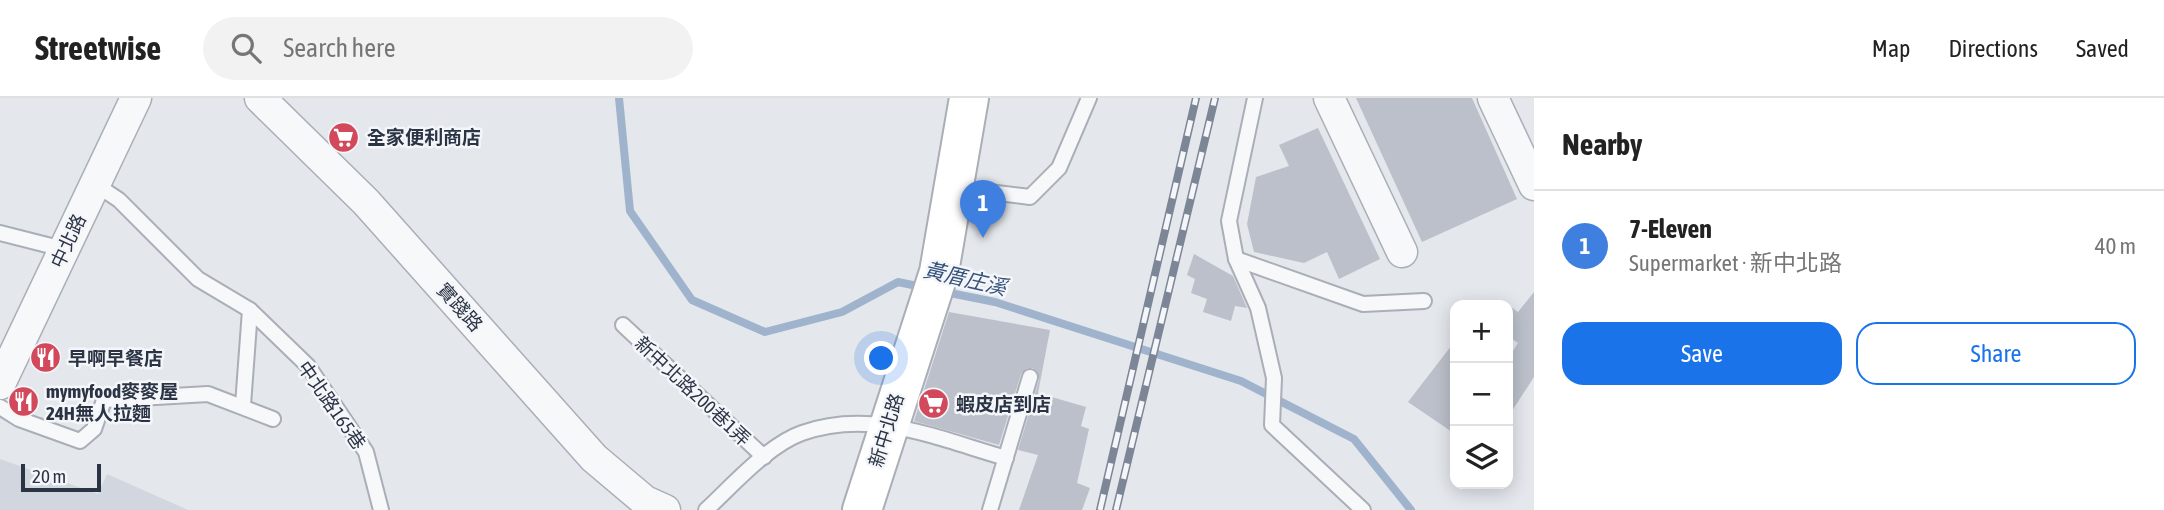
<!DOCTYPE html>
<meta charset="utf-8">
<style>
body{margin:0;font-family:"Asap Condensed","Noto Sans TC",sans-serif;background:#f2f2f2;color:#222}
.controls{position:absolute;right:21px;bottom:21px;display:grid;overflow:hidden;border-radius:14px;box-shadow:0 4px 18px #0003}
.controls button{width:63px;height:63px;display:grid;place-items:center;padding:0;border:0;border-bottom:2px solid #e0e0e0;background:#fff;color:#222;font:35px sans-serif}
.scale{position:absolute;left:21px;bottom:18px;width:80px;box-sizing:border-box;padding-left:7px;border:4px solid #2b3445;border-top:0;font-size:19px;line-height:24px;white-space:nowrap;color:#2b3445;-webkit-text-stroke:5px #f4f6f9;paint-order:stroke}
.you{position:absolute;left:882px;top:261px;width:24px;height:24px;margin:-18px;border:5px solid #fff;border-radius:50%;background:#1a73e8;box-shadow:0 0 0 10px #1a73e833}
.badge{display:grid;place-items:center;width:46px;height:46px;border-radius:50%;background:#1a73e8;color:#fff;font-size:23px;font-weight:700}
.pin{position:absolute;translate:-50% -58px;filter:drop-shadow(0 2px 4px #0008)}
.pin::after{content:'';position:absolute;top:37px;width:24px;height:21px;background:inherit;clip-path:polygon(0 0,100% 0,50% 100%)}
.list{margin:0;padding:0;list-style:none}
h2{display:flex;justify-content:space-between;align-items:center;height:91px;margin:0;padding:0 28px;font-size:30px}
h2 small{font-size:23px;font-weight:400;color:#767676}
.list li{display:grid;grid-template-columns:46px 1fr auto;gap:21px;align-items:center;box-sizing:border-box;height:112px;padding:0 28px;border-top:2px solid #e0e0e0}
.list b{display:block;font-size:26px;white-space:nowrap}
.list p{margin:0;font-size:23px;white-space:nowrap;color:#767676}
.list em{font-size:23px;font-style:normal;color:#767676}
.actions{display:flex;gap:14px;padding:21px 28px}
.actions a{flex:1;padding:16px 0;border:2px solid #1a73e8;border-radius:21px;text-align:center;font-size:24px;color:#1a73e8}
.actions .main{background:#1a73e8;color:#fff}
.icon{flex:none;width:38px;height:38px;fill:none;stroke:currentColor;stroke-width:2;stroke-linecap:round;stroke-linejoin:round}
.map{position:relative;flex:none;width:1534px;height:412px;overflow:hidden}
header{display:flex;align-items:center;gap:42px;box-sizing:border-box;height:98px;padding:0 35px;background:#fff;border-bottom:2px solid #e0e0e0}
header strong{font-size:33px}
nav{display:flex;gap:38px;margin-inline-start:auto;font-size:24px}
.search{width:490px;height:63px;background:#f2f2f2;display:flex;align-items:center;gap:18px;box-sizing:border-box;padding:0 24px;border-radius:38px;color:#767676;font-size:26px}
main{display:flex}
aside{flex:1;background:#fff}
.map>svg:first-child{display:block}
</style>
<header>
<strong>Streetwise</strong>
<div class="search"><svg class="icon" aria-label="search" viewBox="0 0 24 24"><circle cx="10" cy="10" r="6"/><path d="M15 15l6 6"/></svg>Search here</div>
<nav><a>Map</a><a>Directions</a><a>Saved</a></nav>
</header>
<main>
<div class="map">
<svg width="1534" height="412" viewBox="0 0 1534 412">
<rect width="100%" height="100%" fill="#e4e7ec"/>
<!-- built -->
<path fill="#d2d6de" d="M 0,361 L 98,396 L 107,376 L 188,412 L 0,412 Z"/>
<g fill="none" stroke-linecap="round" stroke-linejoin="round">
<!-- stream -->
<g stroke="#9fb4cc" stroke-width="8">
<path d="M 619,0 L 630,113 L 692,202 L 765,234 L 842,214 L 898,184 L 922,189"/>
<path d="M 945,194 L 995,204 L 1241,283 L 1354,341 L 1411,412"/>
</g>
</g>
<!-- building -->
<g fill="#bbc0ca">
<path d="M 1356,0 L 1472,0 L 1517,101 L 1422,144 Z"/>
<path d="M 1318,30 L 1380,161 L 1339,181 L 1327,154 L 1304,165 L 1254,154 L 1247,126 L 1256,79 L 1289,68 L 1279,47 Z"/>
<path d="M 1194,156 L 1233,178 L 1247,210 L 1235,208 L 1231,223 L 1203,214 L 1207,201 L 1191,195 L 1195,181 L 1187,177 Z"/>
<path d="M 1534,194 L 1534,279 L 1508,319 L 1508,261 L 1518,245 L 1508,238 L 1508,207 L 1518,214 Z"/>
<path d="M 949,214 L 1050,232 L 1038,295 L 1086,309 L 1081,328 L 1089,331 L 1077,385 L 1090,390 L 1082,412 L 1019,412 L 1038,357 L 1018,352 L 1039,282 L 1033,270 L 1027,270 L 1021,276 L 999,347 L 914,323 Z"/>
<path d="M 1455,243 L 1455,336 L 1408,304 Z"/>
</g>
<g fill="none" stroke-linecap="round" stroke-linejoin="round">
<defs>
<g id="lane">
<path d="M 1255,0 L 1229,123 L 1236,161 L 1258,210 L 1274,280 L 1272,327 L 1363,412"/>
<path d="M 95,86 L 119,102 L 198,181 L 250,212 L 308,268 L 366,354 L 381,412"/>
<path d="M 956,90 L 1030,99 L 1059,70 L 1089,0"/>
<path d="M 0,135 L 63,151"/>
<path d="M 1236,161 L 1363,206 L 1424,203"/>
<path d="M 623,227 L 764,359"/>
<path d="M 243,307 L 250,212"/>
<path d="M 0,309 L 19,321 L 80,343 L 94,331 L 104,302 L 208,296 L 273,321"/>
<path d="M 706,412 C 732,388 768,347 802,335 C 872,310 939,341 1006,360"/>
<path d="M 990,412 L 1030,279"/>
</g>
<g id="street">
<path d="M 260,0 L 366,104 L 594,360 L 645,403 L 665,412"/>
<path d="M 1329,0 L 1402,154"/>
<path d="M 1493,0 L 1534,87"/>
<path d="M 0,286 L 136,0"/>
</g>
<path id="secondary" d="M 862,412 L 939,174 L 969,0"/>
</defs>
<!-- lane casing -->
<use href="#lane" stroke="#a9aeb7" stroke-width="18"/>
<!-- street casing -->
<use href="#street" stroke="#a9aeb7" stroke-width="33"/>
<!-- secondary casing -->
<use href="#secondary" stroke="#a9aeb7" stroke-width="42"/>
<!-- lane -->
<use href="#lane" stroke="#f7f8fa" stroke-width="14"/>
<!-- street -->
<use href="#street" stroke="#f7f8fa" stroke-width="30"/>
<!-- secondary -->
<use href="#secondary" stroke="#fff" stroke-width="38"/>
<defs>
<g id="rail">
<path d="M 1100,412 L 1196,0"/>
<path d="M 1116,412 L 1215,0"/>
</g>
</defs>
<!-- rail casing -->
<use href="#rail" stroke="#7d8696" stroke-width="8"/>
<!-- rail -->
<use href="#rail" stroke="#f4f6f9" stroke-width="5" stroke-dasharray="16" stroke-linecap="butt"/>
</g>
<!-- icons -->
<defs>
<symbol id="supermarket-disc" viewBox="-11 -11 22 22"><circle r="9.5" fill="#d1495b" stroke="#f4f6f9"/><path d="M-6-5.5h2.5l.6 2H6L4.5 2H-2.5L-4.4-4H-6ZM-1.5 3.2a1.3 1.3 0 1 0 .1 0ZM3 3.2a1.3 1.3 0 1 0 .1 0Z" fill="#fff"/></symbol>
<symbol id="restaurant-disc" viewBox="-11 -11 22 22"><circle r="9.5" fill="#d1495b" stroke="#f4f6f9"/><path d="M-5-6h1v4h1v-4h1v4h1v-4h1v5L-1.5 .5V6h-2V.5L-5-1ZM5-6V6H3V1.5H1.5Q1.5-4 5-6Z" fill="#fff"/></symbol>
</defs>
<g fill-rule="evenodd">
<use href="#supermarket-disc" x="326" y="22" width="35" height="35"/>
<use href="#restaurant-disc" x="28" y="242" width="35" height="35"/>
<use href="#restaurant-disc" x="6" y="286" width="35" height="35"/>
<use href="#supermarket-disc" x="916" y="288" width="35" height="35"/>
</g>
<g text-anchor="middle" stroke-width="5" stroke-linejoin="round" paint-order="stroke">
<!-- poi labels -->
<g font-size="19" font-weight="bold" fill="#2b3445" stroke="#f4f6f9" text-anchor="start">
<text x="367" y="46">全家便利商店</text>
<text x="68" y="267">早啊早餐店</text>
<text x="46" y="300">mymyfood麥麥屋<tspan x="46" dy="22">24H無人拉麵</tspan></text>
<text x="956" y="313">蝦皮店到店</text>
</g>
<!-- street labels -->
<g font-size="19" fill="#2b3445" stroke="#f4f6f9">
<text transform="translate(68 143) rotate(-65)" y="7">中北路</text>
<text transform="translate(460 209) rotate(48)" y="7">實踐路</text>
<text transform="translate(693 293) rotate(43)" y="7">新中北路200巷1弄</text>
<text transform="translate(332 307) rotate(55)" y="7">中北路165巷</text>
<text transform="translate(886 332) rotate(-73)" y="7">新中北路</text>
</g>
<!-- water labels -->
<g font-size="21" font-style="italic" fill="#34527a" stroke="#f4f6f9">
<text transform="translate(965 181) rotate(13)" y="7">黃厝庄溪</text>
</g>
</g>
</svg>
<div class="controls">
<button>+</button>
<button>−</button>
<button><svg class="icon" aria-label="layers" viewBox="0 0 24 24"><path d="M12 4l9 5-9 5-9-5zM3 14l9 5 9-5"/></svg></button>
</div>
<div class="scale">20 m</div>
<div class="you"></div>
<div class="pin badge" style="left:983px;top:140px;background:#3f7fe0">1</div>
</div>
<aside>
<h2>Nearby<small></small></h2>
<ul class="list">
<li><span class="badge" style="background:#3f7fe0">1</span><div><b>7-Eleven</b><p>Supermarket · 新中北路</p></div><em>40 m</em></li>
</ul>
<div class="actions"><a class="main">Save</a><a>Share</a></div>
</aside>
</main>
